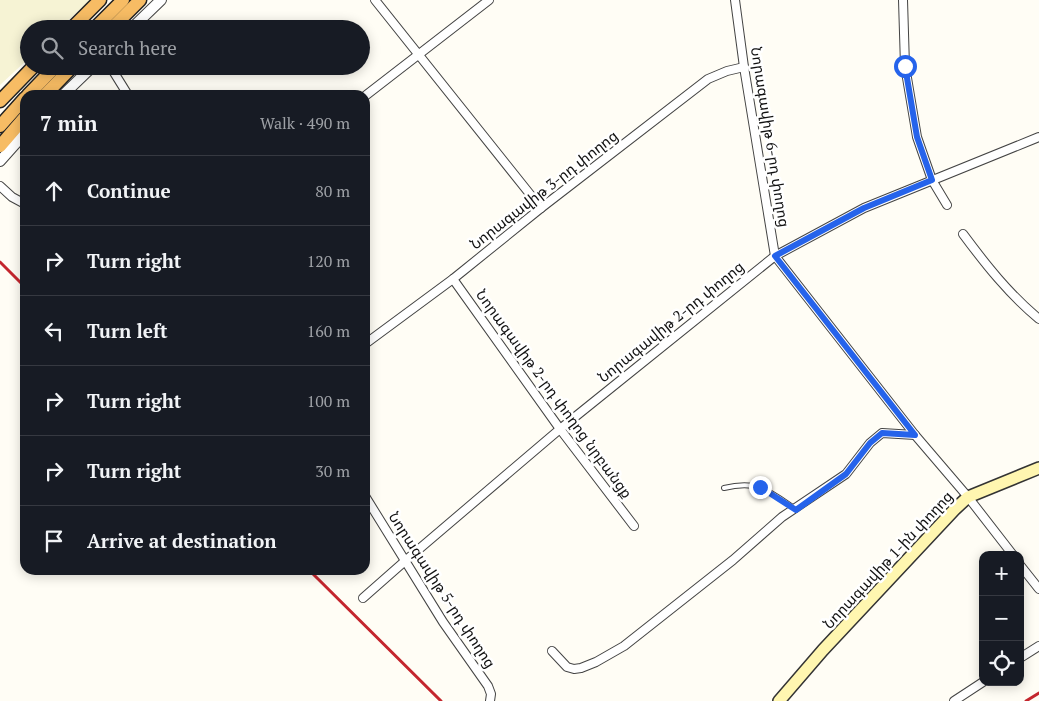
<!DOCTYPE html>
<meta charset="utf-8">
<style>
body{margin:0;font-family:"PT Serif","Noto Sans Armenian",serif;background:#242831;color:#f1f3f6}
.controls{position:absolute;right:15px;bottom:15px;display:grid;overflow:hidden;border-radius:10px;box-shadow:0 2px 12px #0003}
.controls button{width:45px;height:45px;display:grid;place-items:center;padding:0;border:0;border-bottom:1px solid #363941;background:#171b24;color:#f1f3f6;font:25px sans-serif}
.stop{position:absolute;width:15px;height:15px;margin:-11px;border:4px solid #2563eb;border-radius:50%;background:#fff}
.stop.end{background:#2563eb;border-color:#fff;box-shadow:0 1px 5px #0008}
.list{margin:0;padding:0;list-style:none}
h2{display:flex;justify-content:space-between;align-items:center;height:65px;margin:0;padding:0 20px;font-size:21px}
h2 small{font-size:16px;font-weight:400;color:#9ea1a6}
.list li{display:grid;grid-template-columns:32px 1fr auto;gap:15px;align-items:center;box-sizing:border-box;height:70px;padding:0 20px;border-top:1px solid #363941}
.list b{display:block;font-size:19px;white-space:nowrap}
.list em{font-size:16px;font-style:normal;color:#9ea1a6}
.icon{flex:none;width:28px;height:28px;fill:none;stroke:currentColor;stroke-width:2;stroke-linecap:round;stroke-linejoin:round}
.map{position:relative;flex:none;width:1039px;height:701px;overflow:hidden}
.search{position:absolute;background:#171b24;box-shadow:0 2px 12px #0003;left:20px;top:20px;width:350px;height:55px;display:flex;align-items:center;gap:12px;box-sizing:border-box;padding:0 18px;border-radius:28px;color:#9ea1a6;font-size:19px}
.panel{position:absolute;background:#171b24;box-shadow:0 2px 12px #0003;left:20px;top:90px;width:350px;height:485px;border-radius:15px}
.map>svg:first-child{display:block}
</style>
<div class="map">
<svg width="1039" height="701" viewBox="0 0 1039 701">
<rect width="100%" height="100%" fill="#fffdf5"/>
<!-- farmland -->
<path fill="#f6f3d4" d="M 0,0 L 90,0 L 59,29 L 29,29 L 29,58 L 0,85 Z"/>
<g fill="none" stroke-linecap="round" stroke-linejoin="round">
<defs>
<path id="service" d="M 724,488 C 757,480 768,490 794,508"/>
<g id="minor">
<path d="M 375,0 L 541,208"/>
<path d="M 735,0 L 744,67 L 775,256 L 915,435 L 968,497 L 1013,555"/>
<path d="M 903,0 L 905,66 L 917,137 L 932,180 L 947,205"/>
<path d="M 110,66 L 128,95"/>
<path d="M 365,96 L 489,0"/>
<path d="M 0,186 L 12,197 L 25,204"/>
<path d="M 963,234 C 986,265 1009,294 1039,319"/>
<path d="M 453,279 L 560,429 L 634,526"/>
<path d="M 365,344 L 453,279 L 541,208 L 708,79 L 727,71 L 744,67"/>
<path d="M 365,496 L 443,622 L 488,686 L 491,694 L 490,701"/>
<path d="M 1020,565 L 1039,589"/>
<path d="M 363,598 L 405,561 L 560,429 L 775,256 L 864,208 L 1039,137"/>
<path d="M 552,651 L 567,667 L 574,669 L 581,668 L 596,662 L 624,646 L 733,560 L 782,517 L 846,474 L 870,443 L 882,433 L 915,435"/>
<path d="M 1020,658 L 1039,646"/>
<path d="M 954,701 L 983,682"/>
</g>
<g id="tertiary">
<path d="M 131,29 L 161,0"/>
<path d="M 63,95 L 93,66"/>
<path d="M 0,161 L 25,133"/>
</g>
<path id="secondary" d="M 779,701 L 823,650 L 955,509 L 968,497 L 1039,468"/>
<g id="trunk">
<path d="M 71,29 L 100,0"/>
<path d="M 94,29 L 123,0"/>
<path d="M 111,29 L 140,0"/>
<path d="M 28,95 L 56,66"/>
<path d="M 45,95 L 73,66"/>
<path d="M 0,101 L 34,66"/>
<path d="M 0,126 L 25,98"/>
<path d="M 0,146 L 25,117"/>
</g>
</defs>
<!-- service casing -->
<use href="#service" stroke="#444" stroke-width="6"/>
<!-- minor casing -->
<use href="#minor" stroke="#444" stroke-width="10"/>
<!-- tertiary casing -->
<use href="#tertiary" stroke="#444" stroke-width="12"/>
<!-- secondary casing -->
<use href="#secondary" stroke="#333" stroke-width="14"/>
<!-- trunk casing -->
<use href="#trunk" stroke="#222" stroke-width="15"/>
<!-- service -->
<use href="#service" stroke="#fff" stroke-width="4"/>
<!-- minor -->
<use href="#minor" stroke="#fff" stroke-width="8"/>
<!-- tertiary -->
<use href="#tertiary" stroke="#fff" stroke-width="10"/>
<!-- secondary -->
<use href="#secondary" stroke="#fff6b0" stroke-width="11"/>
<!-- trunk -->
<use href="#trunk" stroke="#f7bc64" stroke-width="12"/>
<!-- rail -->
<g stroke="#c4262e" stroke-width="3">
<path d="M 0,262 L 25,287"/>
<path d="M 309,570 L 441,701"/>
<path d="M 1026,701 L 1039,693"/>
</g>
</g>
<g fill="none" stroke-linecap="round" stroke-linejoin="round">
<!-- route -->
<path stroke="#2563eb" stroke-width="6" d="M 760,487 L 796,510 L 846,474 L 870,443 L 882,433 L 915,435 L 775,256 L 864,208 L 932,180 L 917,137 L 905,66"/>
</g>
<g text-anchor="middle" stroke-width="5" stroke-linejoin="round" paint-order="stroke">
<!-- street labels -->
<g font-size="15" fill="#111" stroke="#fff">
<text transform="translate(770 137) rotate(81)" y="5">Նորագավիթ 6-րդ փողոց</text>
<text transform="translate(544 190) rotate(-38)" y="5">Նորագավիթ 3-րդ փողոց</text>
<text transform="translate(671 322) rotate(-39)" y="5">Նորագավիթ 2-րդ փողոց</text>
<text transform="translate(554 394) rotate(54)" y="5">Նորագավիթ 2-րդ փողոց նրբանցք</text>
<text transform="translate(888 560) rotate(-47)" y="5">Նորագավիթ 1-ին փողոց</text>
<text transform="translate(442 590) rotate(57)" y="5">Նորագավիթ 5-րդ փողոց</text>
</g>
</g>
</svg>
<div class="controls">
<button>+</button>
<button>−</button>
<button><svg class="icon" aria-label="locate" viewBox="0 0 24 24"><circle cx="12" cy="12" r="6"/><path d="M12 2v4M12 18v4M2 12h4M18 12h4"/></svg></button>
</div>
<div class="stop" style="left:905px;top:66px"></div>
<div class="stop end" style="left:760px;top:487px"></div>
<div class="search"><svg class="icon" aria-label="search" viewBox="0 0 24 24"><circle cx="10" cy="10" r="6"/><path d="M15 15l6 6"/></svg>Search here</div>
<section class="panel">
<h2>7 min<small>Walk · 490 m</small></h2>
<ul class="list">
<li><svg class="icon" aria-label="ahead" viewBox="0 0 24 24"><path d="M12 20V5M6 11l6-6 6 6"/></svg><div><b>Continue</b></div><em>80 m</em></li>
<li><svg class="icon" aria-label="right" viewBox="0 0 24 24"><path d="M7 20v-9h11M14 6l5 5-5 5"/></svg><div><b>Turn right</b></div><em>120 m</em></li>
<li><svg class="icon" aria-label="left" viewBox="0 0 24 24"><path d="M17 20v-9H6M10 6l-5 5 5 5"/></svg><div><b>Turn left</b></div><em>160 m</em></li>
<li><svg class="icon" aria-label="right" viewBox="0 0 24 24"><path d="M7 20v-9h11M14 6l5 5-5 5"/></svg><div><b>Turn right</b></div><em>100 m</em></li>
<li><svg class="icon" aria-label="right" viewBox="0 0 24 24"><path d="M7 20v-9h11M14 6l5 5-5 5"/></svg><div><b>Turn right</b></div><em>30 m</em></li>
<li><svg class="icon" aria-label="arrive" viewBox="0 0 24 24"><path d="M6 21V4h12l-3 4 3 4H6"/></svg><div><b>Arrive at destination</b></div></li>
</ul>
</section>
</div>
